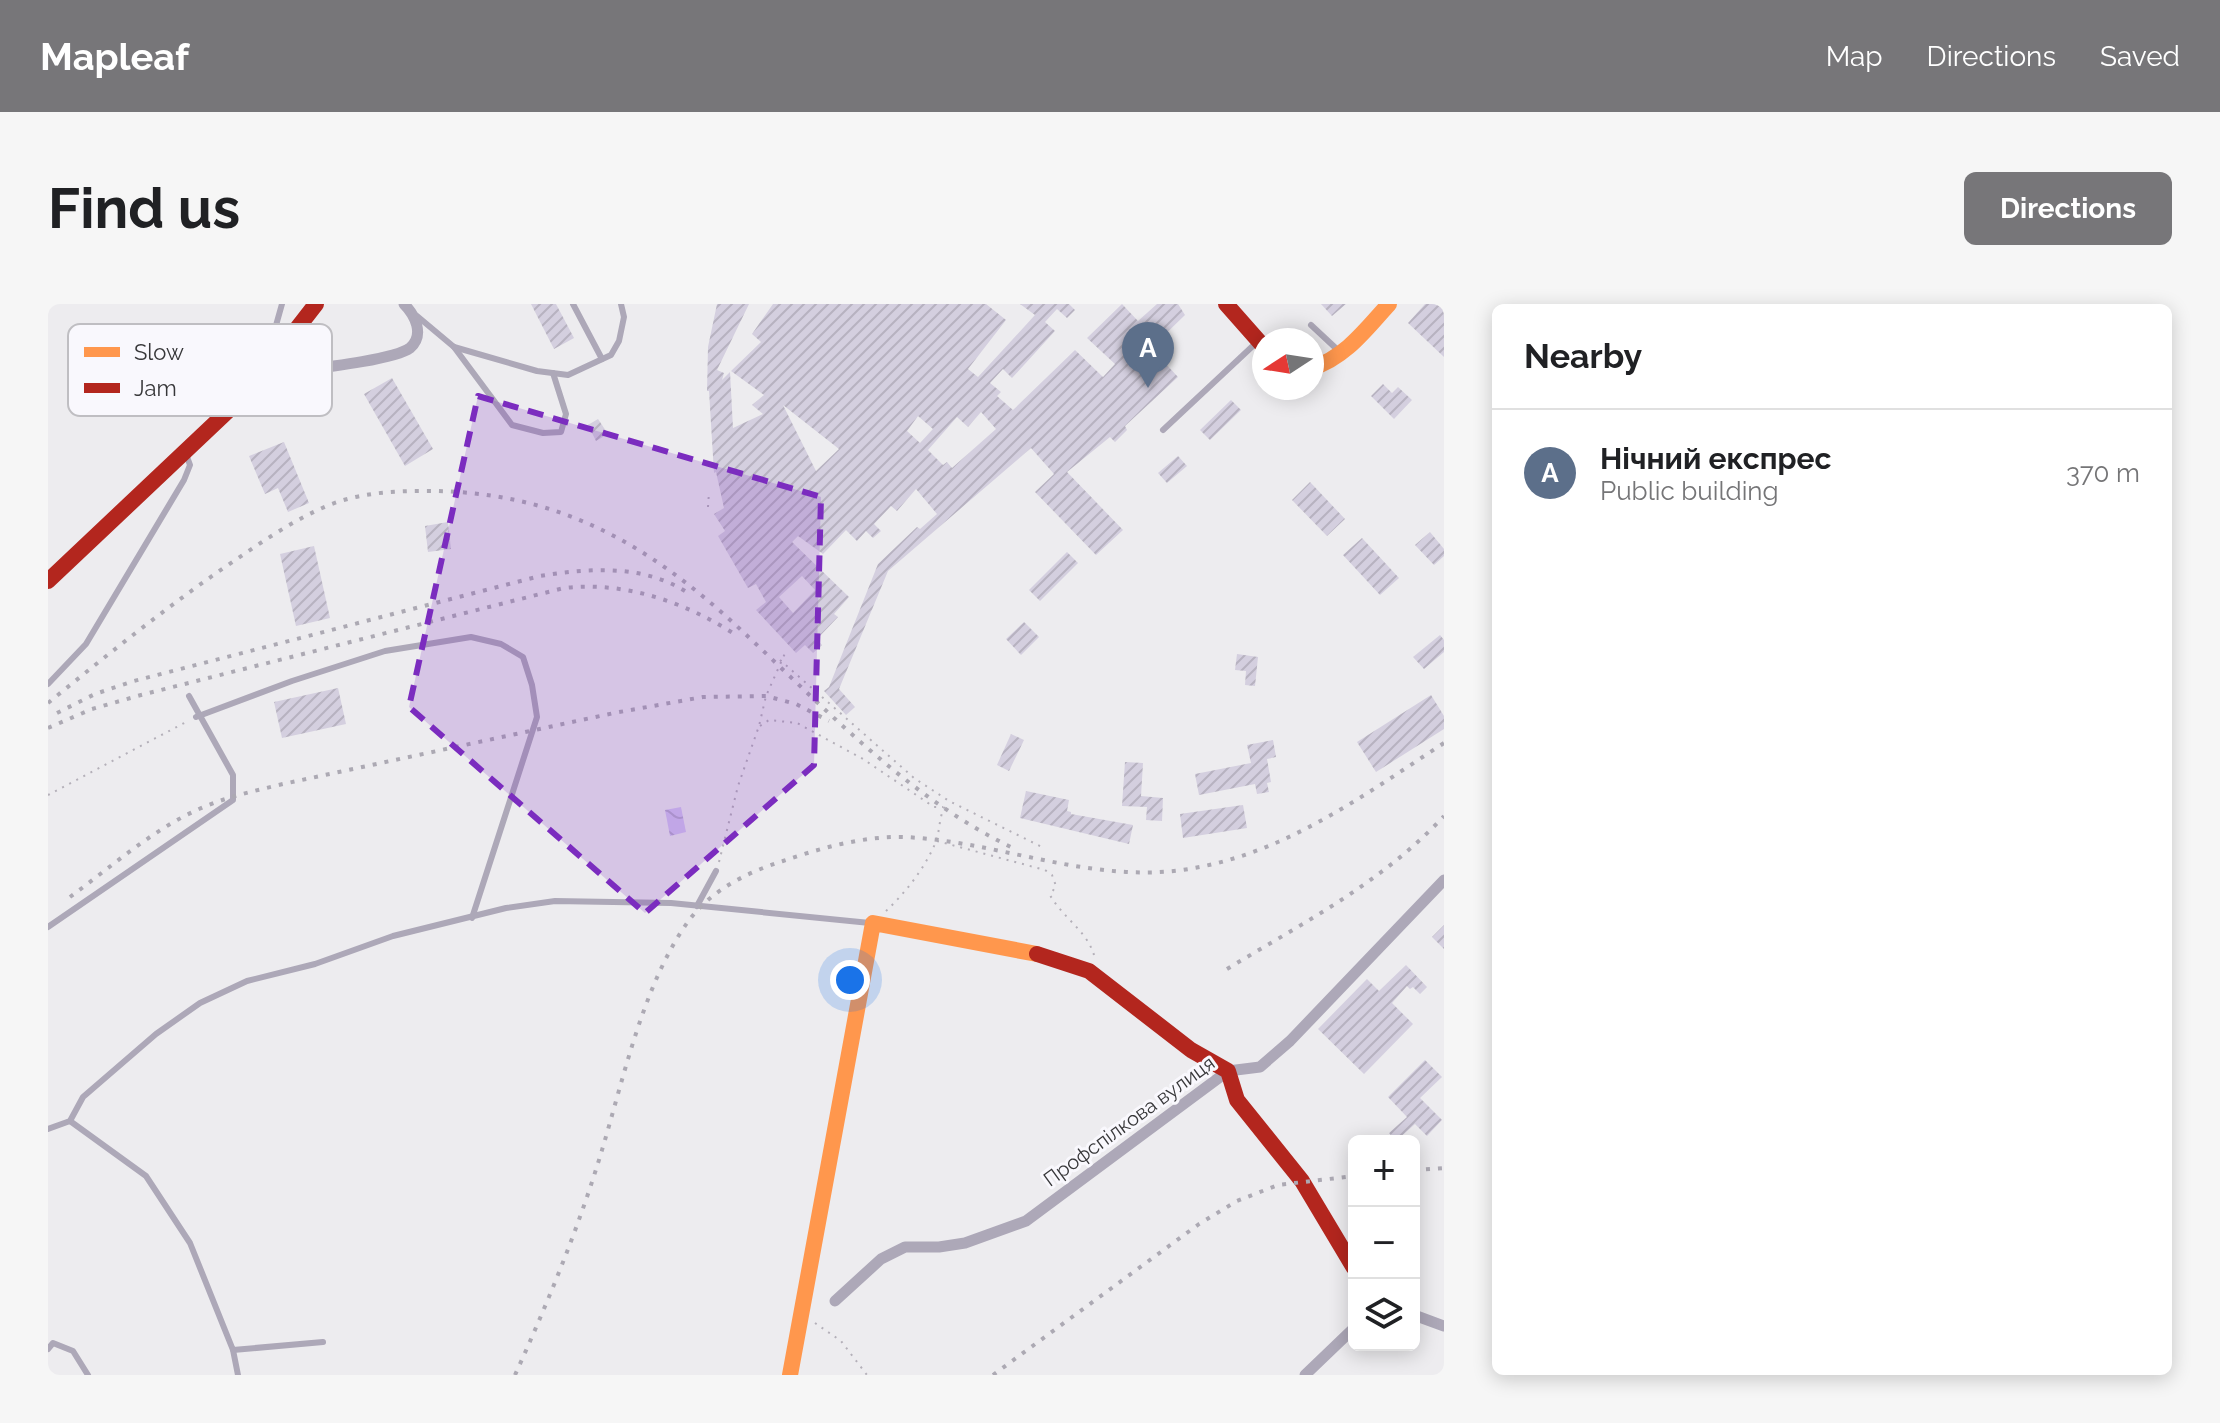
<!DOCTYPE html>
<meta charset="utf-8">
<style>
body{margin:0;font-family:Raleway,sans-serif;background:#f6f6f6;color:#202124}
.controls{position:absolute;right:24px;bottom:24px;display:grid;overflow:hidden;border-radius:12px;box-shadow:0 4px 20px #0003}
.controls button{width:72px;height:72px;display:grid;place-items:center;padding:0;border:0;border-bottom:2px solid #e0e0e0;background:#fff;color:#202124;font:40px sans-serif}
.compass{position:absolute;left:1204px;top:24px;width:72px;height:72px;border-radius:50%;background:#fff;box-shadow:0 4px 20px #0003;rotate:258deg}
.you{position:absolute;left:802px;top:676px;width:28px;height:28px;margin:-20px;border:6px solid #fff;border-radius:50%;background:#1a73e8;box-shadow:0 0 0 12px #1a73e833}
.badge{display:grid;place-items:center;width:52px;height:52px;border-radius:50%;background:#777679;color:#fff;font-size:26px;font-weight:700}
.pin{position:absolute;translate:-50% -66px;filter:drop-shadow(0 2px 4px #0008)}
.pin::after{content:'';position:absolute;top:42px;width:28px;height:24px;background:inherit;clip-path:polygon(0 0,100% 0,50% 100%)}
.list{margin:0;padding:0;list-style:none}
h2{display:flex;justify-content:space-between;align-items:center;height:104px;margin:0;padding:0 32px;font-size:34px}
h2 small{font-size:26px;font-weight:400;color:#757577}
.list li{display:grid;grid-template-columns:52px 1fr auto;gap:24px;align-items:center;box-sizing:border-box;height:128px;padding:0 32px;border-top:2px solid #e0e0e0}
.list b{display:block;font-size:30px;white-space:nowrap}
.list p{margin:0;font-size:26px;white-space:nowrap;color:#757577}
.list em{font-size:26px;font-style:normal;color:#757577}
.icon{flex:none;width:44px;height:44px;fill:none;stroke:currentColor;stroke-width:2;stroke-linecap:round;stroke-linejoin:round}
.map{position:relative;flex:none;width:1396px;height:1071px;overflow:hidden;border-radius:12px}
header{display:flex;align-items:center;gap:48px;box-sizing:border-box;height:112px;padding:0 40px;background:#777679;color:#fff}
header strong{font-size:38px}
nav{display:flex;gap:44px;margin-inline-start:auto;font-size:28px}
.intro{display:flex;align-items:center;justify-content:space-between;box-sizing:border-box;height:192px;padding:0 48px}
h1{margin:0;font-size:56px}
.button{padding:20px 36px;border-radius:12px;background:#777679;color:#fff;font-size:28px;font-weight:700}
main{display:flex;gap:48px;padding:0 48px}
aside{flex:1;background:#fff;border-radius:12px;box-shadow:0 4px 20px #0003}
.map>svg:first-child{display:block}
</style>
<header>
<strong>Mapleaf</strong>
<nav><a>Map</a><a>Directions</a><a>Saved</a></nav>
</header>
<div class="intro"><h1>Find us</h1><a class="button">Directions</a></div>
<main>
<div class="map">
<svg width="1396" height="1071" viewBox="0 0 1396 1071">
<defs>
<pattern id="water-waves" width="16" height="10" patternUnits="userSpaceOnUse" patternTransform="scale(2)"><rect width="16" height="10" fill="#d3c5f2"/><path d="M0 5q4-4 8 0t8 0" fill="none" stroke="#b6aad0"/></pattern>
<pattern id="building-hatch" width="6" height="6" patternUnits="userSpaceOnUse" patternTransform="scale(2)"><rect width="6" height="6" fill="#d4cfdf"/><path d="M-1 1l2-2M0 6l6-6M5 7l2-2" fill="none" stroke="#b7b2c0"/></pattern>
</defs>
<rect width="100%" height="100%" fill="#edecef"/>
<!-- water -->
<path fill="url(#water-waves)" d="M 633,503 L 638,528 L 622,532 L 617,506 Z"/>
<!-- building -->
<g fill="url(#building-hatch)" fill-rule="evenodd">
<path d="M 483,0 L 508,0 L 526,34 L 506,45 Z"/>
<path d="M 669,0 L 701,0 L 669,66 L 676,69 L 674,76 L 682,68 L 685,124 L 715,110 L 704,101 L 716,91 L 683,67 L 713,38 L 704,30 L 725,0 L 938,0 L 958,16 L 920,65 L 930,73 L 987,11 L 972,0 L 1021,0 L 1027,6 L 1019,14 L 1009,5 L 997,18 L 1007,27 L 964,74 L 955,65 L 942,79 L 953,88 L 949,92 L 965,106 L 1027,46 L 1055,73 L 1067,60 L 1039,34 L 1074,0 L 1090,17 L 1109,0 L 1130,0 L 1137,11 L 1103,44 L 1130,73 L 1077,122 L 1079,126 L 1067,138 L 1062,133 L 1019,168 L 1075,226 L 1048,251 L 987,188 L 1006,170 L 983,144 L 840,267 L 791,385 L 807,403 L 798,411 L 776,387 L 781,383 L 830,260 L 869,223 L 872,225 L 889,210 L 868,185 L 849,207 L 843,202 L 826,220 L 833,227 L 825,234 L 818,227 L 809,237 L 798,226 L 775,250 L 750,232 L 744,238 L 801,293 L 786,310 L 790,313 L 769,335 L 774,341 L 765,349 L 757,341 L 748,349 L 708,306 L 718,298 L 708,280 L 700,284 L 670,232 L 677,227 L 666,210 L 676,204 L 668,168 L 666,169 L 661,87 L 659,87 L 660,43 ZM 735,101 L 791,145 L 768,167 ZM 933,108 L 948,125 L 904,164 L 899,158 L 895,161 L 880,146 L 909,113 L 920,123 ZM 870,112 L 885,125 L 872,139 L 859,127 ZM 754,272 L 767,286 L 745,309 L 731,293 Z"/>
<path d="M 1273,0 L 1298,0 L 1284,12 Z"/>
<path d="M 1377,0 L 1396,0 L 1396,53 L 1360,19 Z"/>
<path d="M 344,74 L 385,145 L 357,162 L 316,90 Z"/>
<path d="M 1335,80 L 1344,89 L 1350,83 L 1364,96 L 1346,115 L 1323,92 Z"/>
<path d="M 1183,96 L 1193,106 L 1162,136 L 1152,126 Z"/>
<path d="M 550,115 L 560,130 L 548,137 L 540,121 Z"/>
<path d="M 236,138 L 261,199 L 240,208 L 230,184 L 217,190 L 201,152 Z"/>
<path d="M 1130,152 L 1139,162 L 1119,179 L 1110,169 Z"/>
<path d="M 1262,178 L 1297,215 L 1279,232 L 1244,196 Z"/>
<path d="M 400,218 L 403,245 L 380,248 L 377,222 Z"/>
<path d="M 1382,228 L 1396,245 L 1396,252 L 1386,261 L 1367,241 Z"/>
<path d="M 1314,234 L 1351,274 L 1332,291 L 1295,251 Z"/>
<path d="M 266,242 L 282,314 L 248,322 L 232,250 Z"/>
<path d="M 1019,248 L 1030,259 L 992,297 L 981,286 Z"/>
<path d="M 976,318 L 991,333 L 973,351 L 958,335 Z"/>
<path d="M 1392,331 L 1396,336 L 1396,348 L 1376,365 L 1365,353 Z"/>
<path d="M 1189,350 L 1210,353 L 1207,382 L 1197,381 L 1198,367 L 1187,366 Z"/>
<path d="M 290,384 L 298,420 L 234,434 L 226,398 Z"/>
<path d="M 1383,391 L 1396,412 L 1396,425 L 1328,468 L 1309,438 Z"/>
<path d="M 963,430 L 976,436 L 961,467 L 949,461 Z"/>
<path d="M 1225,436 L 1228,453 L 1219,455 L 1223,478 L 1219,479 L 1221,488 L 1209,490 L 1207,480 L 1151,491 L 1147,470 L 1203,459 L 1199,441 Z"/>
<path d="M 1077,458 L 1095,459 L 1093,492 L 1115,494 L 1114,517 L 1098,516 L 1099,503 L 1074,502 Z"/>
<path d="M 978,487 L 1021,496 L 1019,507 L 1023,508 L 1023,510 L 1085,521 L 1081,540 L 972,514 Z"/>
<path d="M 1195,501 L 1199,524 L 1135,534 L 1132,510 Z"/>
<path d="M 1396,621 L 1396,645 L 1384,633 Z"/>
<path d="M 1358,661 L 1379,683 L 1372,690 L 1365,683 L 1362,685 L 1359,682 L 1344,699 L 1365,720 L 1316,770 L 1270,725 L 1319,675 L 1331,687 Z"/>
<path d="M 1377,756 L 1394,773 L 1372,794 L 1394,816 L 1379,832 L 1367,820 L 1348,837 L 1341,829 L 1359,813 L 1340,793 Z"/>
</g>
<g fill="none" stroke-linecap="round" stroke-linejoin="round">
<!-- path -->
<g stroke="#b4b0b9" stroke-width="2" stroke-dasharray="2 6" stroke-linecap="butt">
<path d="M 660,203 L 661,188"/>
<path d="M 732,356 L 866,474 L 901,497 L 996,544"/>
<path d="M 712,422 L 721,416 L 749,419 L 815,455 L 886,503 L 895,503"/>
<path d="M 0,491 L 140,417"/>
<path d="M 889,537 L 997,566 L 1004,571 L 1008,582 L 1002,591 C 1014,613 1039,627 1046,651"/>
<path d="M 671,558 L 690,482 L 711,422 L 718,392 L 738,347"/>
<path d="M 838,607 C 858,588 876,565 887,540 C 893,526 890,509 900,498"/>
<path d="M 767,1019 L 793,1037 L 819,1071"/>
</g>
<!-- lane -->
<g stroke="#ada8b8" stroke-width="6">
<path d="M 525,0 L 554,55"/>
<path d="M 369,12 L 406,43 L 489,67 L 520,71 L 563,51 L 571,37 L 576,13 L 573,0"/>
<path d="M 1263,21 L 1293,49"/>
<path d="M 406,43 L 464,121 L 495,129 L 513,128 L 518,110 L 505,69"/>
<path d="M 228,48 L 225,32 L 234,0"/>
<path d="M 1115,126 L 1208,39"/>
<path d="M 0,380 L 38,340 L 136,176 L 142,161 L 138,150"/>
<path d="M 148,413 L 244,377 L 337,347 L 423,333 L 453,340 L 475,353 L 484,381 L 489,413 L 424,614"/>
<path d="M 649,602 L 668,567"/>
<path d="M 0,623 L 185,496 L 185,471 L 141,392"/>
<path d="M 22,817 L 98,872 L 142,939 L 185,1046 L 275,1038"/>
<path d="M 0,825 L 22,817 L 35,793 L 108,730 L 152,699 L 199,677 L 267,660 L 345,632 L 458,604 L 507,597 L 623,599 L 822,619"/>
<path d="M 0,1045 L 5,1039 L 25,1047 L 40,1071"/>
<path d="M 185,1046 L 190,1071"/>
</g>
<!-- street -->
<g stroke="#ada8b8" stroke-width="11">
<path d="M 212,72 C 241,67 343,58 362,44 C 377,31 367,11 356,0"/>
<path d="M 787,997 L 833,955 L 857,943 L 891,943 L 917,939 L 978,917 L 1180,767 L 1212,763 L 1242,737 L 1396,576"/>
<path d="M 1366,1011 L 1396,1022"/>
<path d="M 1257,1071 L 1306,1024"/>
</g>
<!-- slow -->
<g stroke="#ff974d" stroke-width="16">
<path d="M 1264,64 C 1298,53 1318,25 1341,0"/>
<path d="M 742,1071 L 825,619 L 989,650"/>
</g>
<!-- jam -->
<g stroke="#b3261e" stroke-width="16">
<path d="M 1178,0 L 1216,43"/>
<path d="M 0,277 L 182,105 L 212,72 L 268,0"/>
<path d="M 989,650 L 1041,667 L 1143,746 L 1180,767 L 1189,796 L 1254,877 L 1306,964"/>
</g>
<!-- rail -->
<g stroke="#aca9b3" stroke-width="4" stroke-dasharray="4 8" stroke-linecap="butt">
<path d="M 0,399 C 58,352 116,305 177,263 C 211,240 243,217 281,201 C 312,189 343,187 376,187 C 507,186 600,239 693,326 C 777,404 860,494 965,544"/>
<path d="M 9,409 L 47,390 L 86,377 L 492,272 C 542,264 596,260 640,289"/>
<path d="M 0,424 L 44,405 L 93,391 L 516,284 C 577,277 637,298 688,331"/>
<path d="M 22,593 C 63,563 104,526 151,505 C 178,493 206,487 235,480 L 566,409 L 655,393 L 718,392 L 748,400 L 781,417"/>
<path d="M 1179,665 C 1255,619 1335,578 1396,512"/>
<path d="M 1366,866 L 1396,864"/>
<path d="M 467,1071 C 500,998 531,923 554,846 C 576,773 596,677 642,615 C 665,585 700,568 735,557 C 773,544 815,532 856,533 C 949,537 1040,579 1134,566 C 1234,552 1313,493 1396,439"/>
<path d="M 945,1071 L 1151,920 L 1189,897 L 1230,881 L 1306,872"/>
</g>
</g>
<!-- marked area -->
<path fill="#7b2cbf" fill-opacity="0.2" stroke="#7b2cbf" stroke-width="6" stroke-dasharray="16 10" stroke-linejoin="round" d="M 430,92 L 773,193 L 766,461 L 597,609 L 361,403 Z"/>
<g text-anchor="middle" stroke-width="6" stroke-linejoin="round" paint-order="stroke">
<!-- street labels -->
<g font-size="20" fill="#373739" stroke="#f9f8fd">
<text transform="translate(1081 817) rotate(-36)" y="7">Профспілкова вулиця</text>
</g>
</g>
<!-- legend -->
<rect x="20" y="20" width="264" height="92" rx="12" fill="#f9f8fd" stroke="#bfbec2" stroke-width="2"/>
<rect x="36" y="43" width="36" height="10" fill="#ff974d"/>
<rect x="36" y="79" width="36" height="10" fill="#b3261e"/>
<g font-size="22" fill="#373739">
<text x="86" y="56">Slow</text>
<text x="86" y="92">Jam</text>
</g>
</svg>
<div class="controls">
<button>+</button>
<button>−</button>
<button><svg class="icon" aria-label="layers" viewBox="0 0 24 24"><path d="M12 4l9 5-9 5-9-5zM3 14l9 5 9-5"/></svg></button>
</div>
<svg class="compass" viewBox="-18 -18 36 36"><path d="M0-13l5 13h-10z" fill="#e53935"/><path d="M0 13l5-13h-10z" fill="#757577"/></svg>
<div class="you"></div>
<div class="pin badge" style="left:1100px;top:84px;background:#5c6f8a">A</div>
</div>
<aside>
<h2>Nearby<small></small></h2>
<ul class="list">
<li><span class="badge" style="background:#5c6f8a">A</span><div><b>Нічний експрес</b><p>Public building</p></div><em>370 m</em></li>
</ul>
</aside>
</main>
